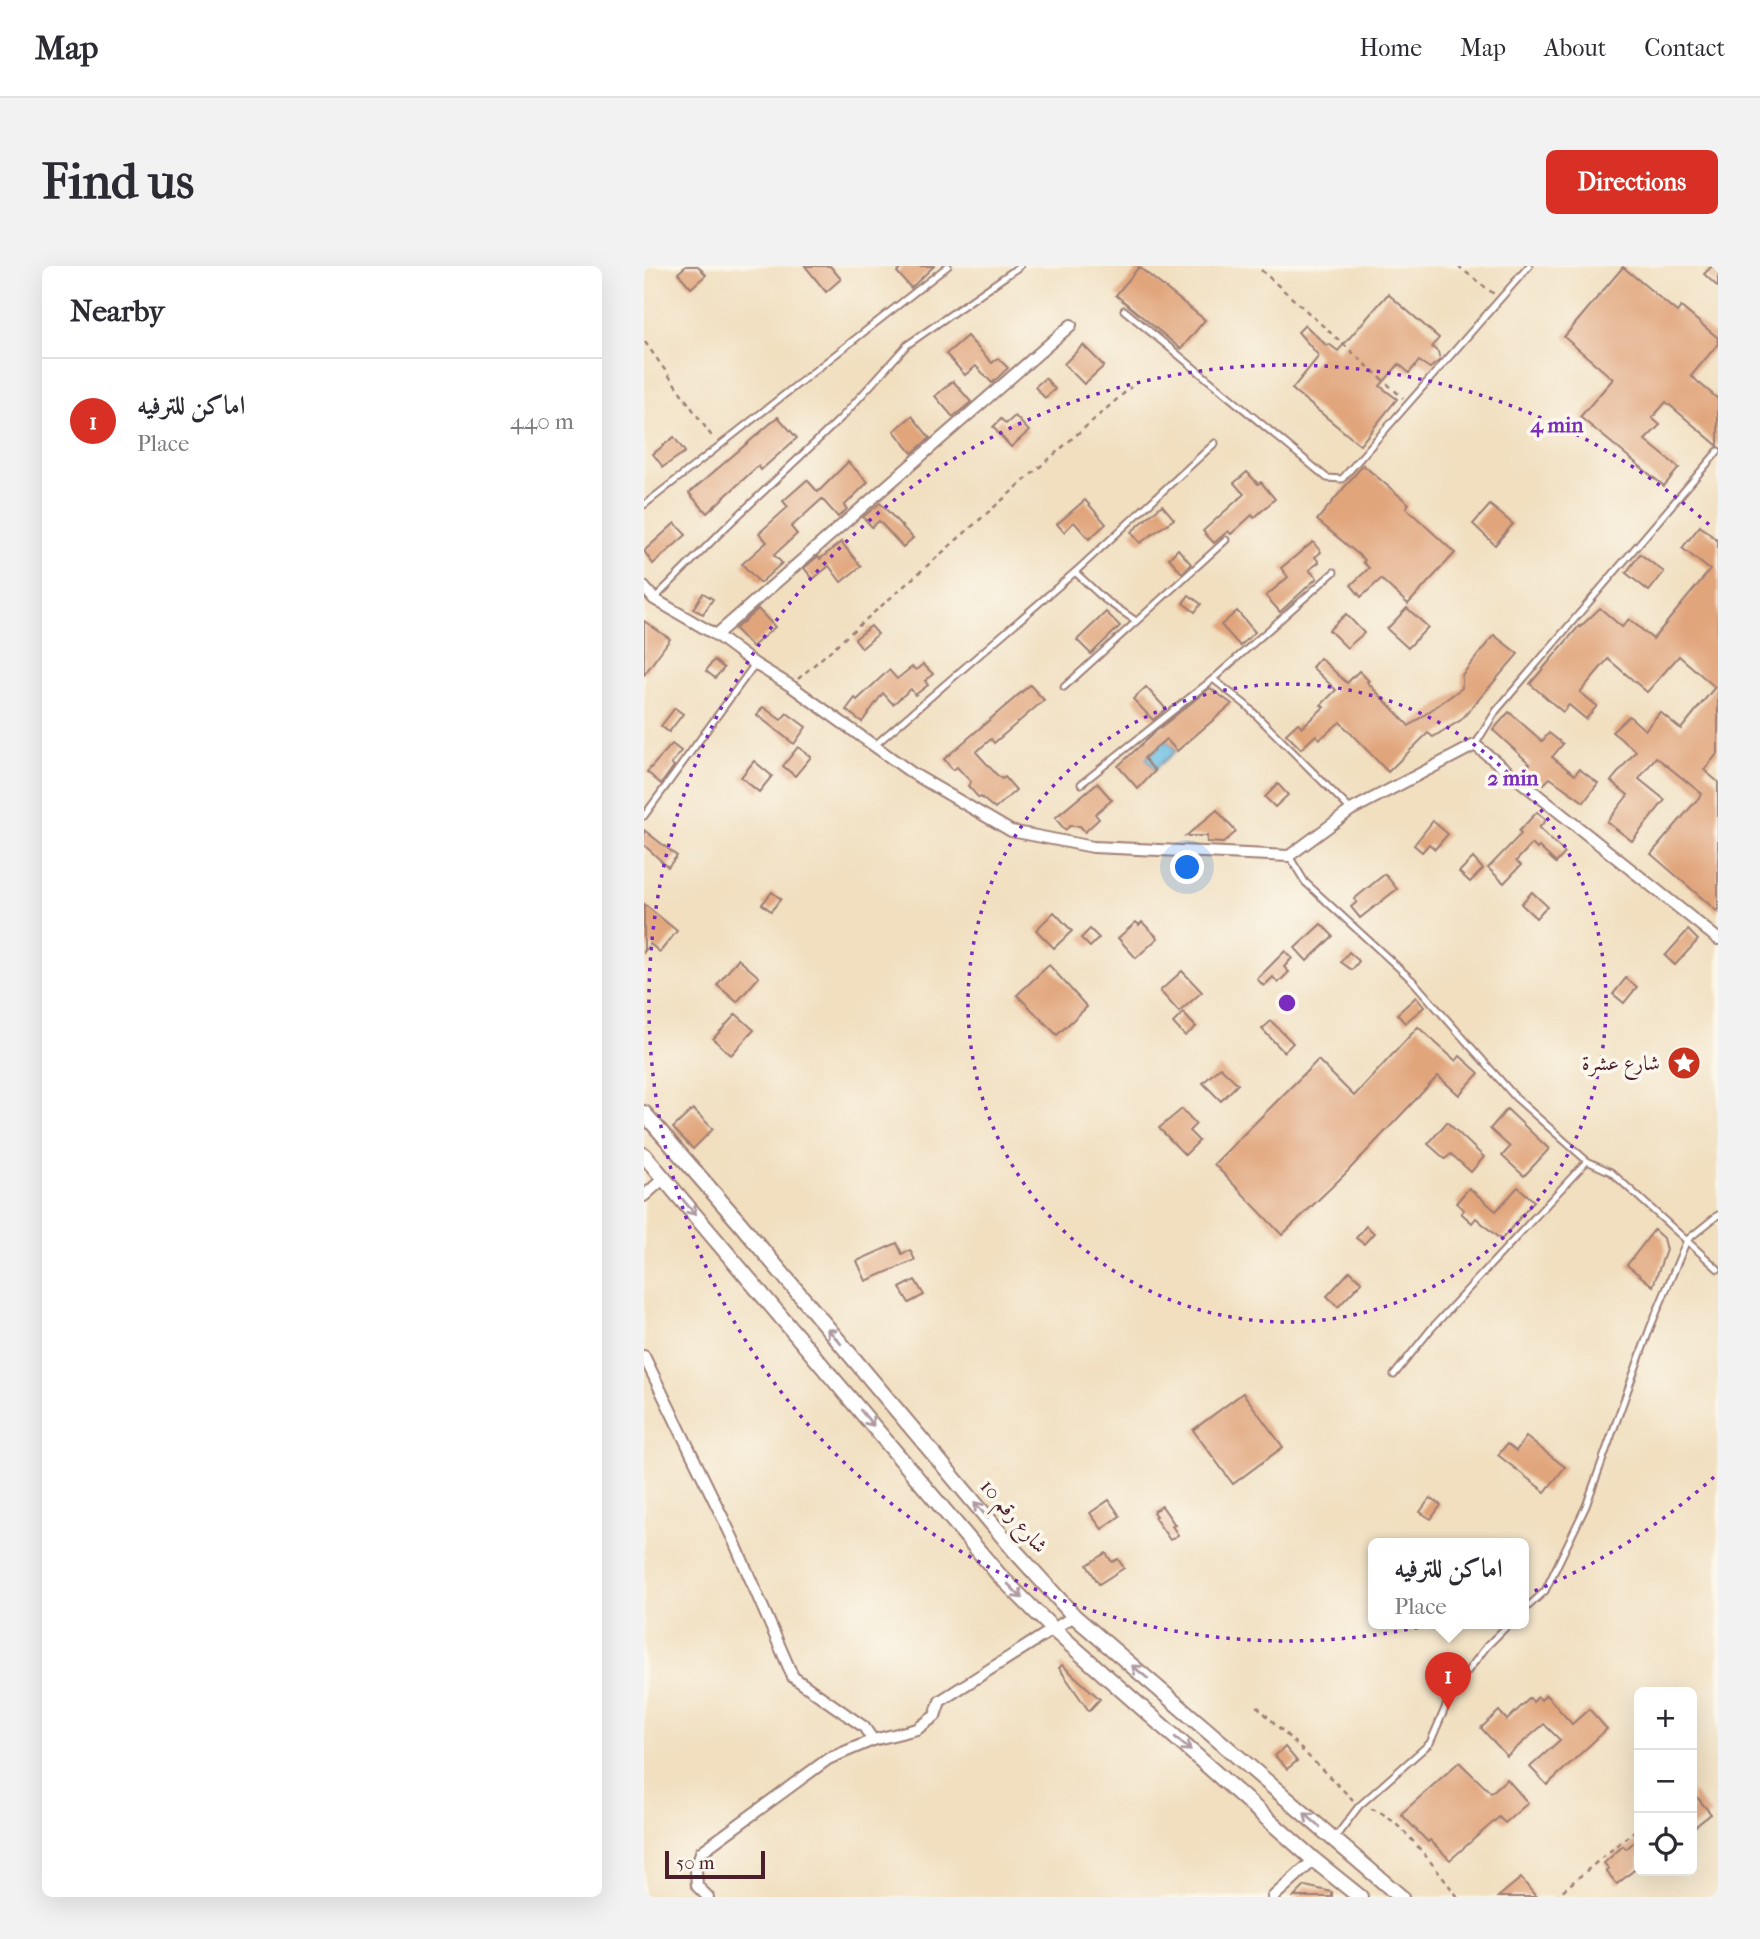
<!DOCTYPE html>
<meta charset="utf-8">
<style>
body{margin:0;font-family:"IM FELL French Canon",Amiri,serif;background:#f2f2f3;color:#2b2b33}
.controls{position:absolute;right:21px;bottom:21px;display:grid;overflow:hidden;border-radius:10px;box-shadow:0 7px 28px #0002}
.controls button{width:63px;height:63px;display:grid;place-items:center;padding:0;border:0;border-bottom:2px solid #e1e1e2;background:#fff;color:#2b2b33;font:35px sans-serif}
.scale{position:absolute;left:21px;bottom:18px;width:100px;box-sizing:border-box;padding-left:7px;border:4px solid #4a1f2b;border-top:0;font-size:19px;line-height:24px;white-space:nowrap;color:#4a1f2b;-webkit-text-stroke:5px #fbf7ec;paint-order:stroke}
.you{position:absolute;left:544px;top:602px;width:24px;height:24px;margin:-18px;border:5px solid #fff;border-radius:50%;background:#1a73e8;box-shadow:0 0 0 10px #1a73e833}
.badge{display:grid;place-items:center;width:46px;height:46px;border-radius:50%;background:#d93025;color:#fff;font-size:23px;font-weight:700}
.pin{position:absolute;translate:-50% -58px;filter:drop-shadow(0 2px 4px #0008)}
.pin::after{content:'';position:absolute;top:37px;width:24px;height:21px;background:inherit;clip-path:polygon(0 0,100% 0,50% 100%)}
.popup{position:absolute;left:724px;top:1272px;width:161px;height:91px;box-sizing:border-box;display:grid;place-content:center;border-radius:10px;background:#fff;filter:drop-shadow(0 2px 5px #0005);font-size:23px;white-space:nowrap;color:#7c7c81}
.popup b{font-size:26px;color:#2b2b33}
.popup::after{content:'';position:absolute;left:50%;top:100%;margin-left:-14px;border:14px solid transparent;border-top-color:#fff}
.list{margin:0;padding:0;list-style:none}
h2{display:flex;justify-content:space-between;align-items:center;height:91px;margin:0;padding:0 28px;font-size:30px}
h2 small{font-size:23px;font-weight:400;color:#7c7c81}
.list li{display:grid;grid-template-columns:46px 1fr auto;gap:21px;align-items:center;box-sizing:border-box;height:126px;padding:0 28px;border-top:2px solid #e1e1e2}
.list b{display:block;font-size:26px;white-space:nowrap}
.list p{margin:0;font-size:23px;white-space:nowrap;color:#7c7c81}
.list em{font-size:23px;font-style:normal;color:#7c7c81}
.icon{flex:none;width:38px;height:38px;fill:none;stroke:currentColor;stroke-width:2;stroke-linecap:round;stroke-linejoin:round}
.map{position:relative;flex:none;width:1074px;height:1631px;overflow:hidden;border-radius:10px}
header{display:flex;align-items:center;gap:42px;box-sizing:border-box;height:98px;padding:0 35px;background:#fff;border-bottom:2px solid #e1e1e2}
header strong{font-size:33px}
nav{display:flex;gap:38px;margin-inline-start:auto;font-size:24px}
.intro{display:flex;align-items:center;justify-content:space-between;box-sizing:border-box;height:168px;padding:0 42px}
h1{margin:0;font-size:49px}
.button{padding:18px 32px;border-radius:10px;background:#d93025;color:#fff;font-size:24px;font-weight:700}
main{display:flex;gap:42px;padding:0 42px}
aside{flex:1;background:#fff;border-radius:10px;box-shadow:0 7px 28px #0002}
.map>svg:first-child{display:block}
</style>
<header>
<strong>Map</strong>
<nav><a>Home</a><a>Map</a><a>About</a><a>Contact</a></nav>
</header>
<div class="intro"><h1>Find us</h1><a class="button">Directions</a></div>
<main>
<aside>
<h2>Nearby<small></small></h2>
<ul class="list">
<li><span class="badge">1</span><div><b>اماكن للترفيه</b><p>Place</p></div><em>440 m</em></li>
</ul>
</aside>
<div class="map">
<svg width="1074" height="1631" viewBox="0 0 1074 1631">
<rect width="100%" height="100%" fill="#fbf7ec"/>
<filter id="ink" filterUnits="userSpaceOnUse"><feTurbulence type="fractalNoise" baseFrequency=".0143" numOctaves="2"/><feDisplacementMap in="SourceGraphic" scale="14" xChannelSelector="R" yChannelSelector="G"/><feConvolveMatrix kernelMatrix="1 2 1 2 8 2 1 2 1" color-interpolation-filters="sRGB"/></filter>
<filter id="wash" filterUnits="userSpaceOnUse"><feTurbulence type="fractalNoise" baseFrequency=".00686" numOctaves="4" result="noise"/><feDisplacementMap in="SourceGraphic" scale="28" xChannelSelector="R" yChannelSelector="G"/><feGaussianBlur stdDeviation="1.57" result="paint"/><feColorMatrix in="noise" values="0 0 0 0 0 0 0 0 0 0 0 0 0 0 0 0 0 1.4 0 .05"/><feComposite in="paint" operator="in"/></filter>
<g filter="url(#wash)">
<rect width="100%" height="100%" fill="#f1dfc0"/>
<!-- water -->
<path fill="#66bce3" stroke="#586e87" stroke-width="2" d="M 523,474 L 532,485 L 511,503 L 502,492 Z"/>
<g id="blocks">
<!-- building -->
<g fill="#e1a57c">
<path d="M 42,0 L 54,0 L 62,9 L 47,22 L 34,7 Z"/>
<path d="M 161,0 L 186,0 L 197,13 L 182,26 Z"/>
<path d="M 260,0 L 290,0 L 267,22 L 253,6 Z"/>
<path d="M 1068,0 L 1074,0 L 1074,21 L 1060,8 Z"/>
<path d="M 495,1 L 561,54 L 537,83 L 472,29 Z"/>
<path d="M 979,1 L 1033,46 L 1037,41 L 1074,72 L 1074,78 L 1047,110 L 1074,133 L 1074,180 L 1022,136 L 1008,152 L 1016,159 L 1001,174 L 1035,202 L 1020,220 L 936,151 L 969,113 L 920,71 Z"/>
<path d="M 744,28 L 795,72 L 788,81 L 794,86 L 796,94 L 786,102 L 775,95 L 765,107 L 755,98 L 736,120 L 753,133 L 716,179 L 648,123 L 675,90 L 654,66 L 661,59 L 683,80 L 685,78 L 694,85 Z"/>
<path d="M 323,70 L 348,97 L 354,92 L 364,102 L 348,117 L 332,100 L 321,109 L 302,88 Z"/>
<path d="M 439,79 L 460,100 L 440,118 L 420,98 Z"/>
<path d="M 401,112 L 411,123 L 401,132 L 391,121 Z"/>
<path d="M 309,115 L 327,136 L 309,151 L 291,130 Z"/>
<path d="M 268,150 L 286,172 L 268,187 L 250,165 Z"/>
<path d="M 371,150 L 385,165 L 367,181 L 349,161 L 357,153 L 362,158 Z"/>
<path d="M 134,151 L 153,172 L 117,204 L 114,200 L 63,247 L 45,227 Z"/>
<path d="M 30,171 L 41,186 L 19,201 L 9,188 Z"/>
<path d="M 204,196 L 224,216 L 200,240 L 203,243 L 194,251 L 178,233 L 147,261 L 153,268 L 130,289 L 138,297 L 116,317 L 98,298 L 123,276 L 115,267 L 144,241 L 139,235 L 163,214 L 174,226 Z"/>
<path d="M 719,199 L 765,238 L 762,242 L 811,287 L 764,338 L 737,313 L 717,331 L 707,319 L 725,302 L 719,296 L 721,294 L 673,254 Z"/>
<path d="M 603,206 L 614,218 L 617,216 L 631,233 L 610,252 L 608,249 L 587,268 L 584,265 L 570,277 L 559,265 L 600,228 L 590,217 Z"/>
<path d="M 441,234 L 462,258 L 445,273 L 430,256 L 420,266 L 413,258 Z"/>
<path d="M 236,237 L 269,272 L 259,281 L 235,255 L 228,261 L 219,251 Z"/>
<path d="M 518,239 L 530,253 L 496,277 L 487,266 Z"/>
<path d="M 846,239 L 869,258 L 851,279 L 829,258 Z"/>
<path d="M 31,257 L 42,269 L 9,298 L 0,285 Z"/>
<path d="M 1056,260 L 1074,275 L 1074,487 L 1060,504 L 1074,516 L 1074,646 L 1007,588 L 1058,528 L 1012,491 L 995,513 L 1021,534 L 988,575 L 963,556 L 984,529 L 967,515 L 992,485 L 968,466 L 985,450 L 1001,464 L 1016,446 L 1037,463 L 1071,421 L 1035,390 L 1003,426 L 964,393 L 936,426 L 953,440 L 942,453 L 925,439 L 919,446 L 886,418 L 935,360 L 936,361 L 956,342 L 978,361 L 985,353 L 1009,373 L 1066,304 L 1038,282 Z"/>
<path d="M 197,276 L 217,300 L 197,316 L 185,300 L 169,313 L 160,302 L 174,290 L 176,293 Z"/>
<path d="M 669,276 L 677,286 L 671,291 L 675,296 L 665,304 L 673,312 L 636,346 L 622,330 L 644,311 L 637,302 Z"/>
<path d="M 534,283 L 547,298 L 538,307 L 525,292 Z"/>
<path d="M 996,288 L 1020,306 L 1005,325 L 982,307 Z"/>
<path d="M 59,327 L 69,333 L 59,348 L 49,343 Z"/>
<path d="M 545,329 L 557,338 L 551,346 L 539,337 Z"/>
<path d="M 763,342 L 784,361 L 764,382 L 743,363 Z"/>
<path d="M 114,343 L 131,361 L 108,381 L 91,363 Z"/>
<path d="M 593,345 L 611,366 L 596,380 L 577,359 Z"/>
<path d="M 462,346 L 476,360 L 447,388 L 433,374 Z"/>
<path d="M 702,348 L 720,367 L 703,382 L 685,364 Z"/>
<path d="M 0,355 L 26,373 L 0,409 Z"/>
<path d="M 227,360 L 234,368 L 218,382 L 211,373 Z"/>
<path d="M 850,369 L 874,388 L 817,454 L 789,471 L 784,467 L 744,506 L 696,456 L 676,473 L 672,469 L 657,483 L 642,468 L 654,457 L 658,461 L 680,441 L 677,439 L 692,424 L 668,401 L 676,392 L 703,417 L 715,405 L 725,415 L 723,416 L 765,460 L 818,422 L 818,409 Z"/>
<path d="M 70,394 L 80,402 L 71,412 L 62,405 Z"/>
<path d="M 279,398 L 289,408 L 281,415 L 284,419 L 271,429 L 267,423 L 249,438 L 239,427 L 218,456 L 202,444 L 211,432 L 213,434 L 245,404 L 253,413 L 268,401 L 272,404 Z"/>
<path d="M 386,419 L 400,434 L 350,477 L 347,473 L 332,486 L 352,508 L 358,513 L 361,511 L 372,524 L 351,543 L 337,531 L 335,532 L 324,520 L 327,516 L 313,501 L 309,504 L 300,493 Z"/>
<path d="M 502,421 L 522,443 L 509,454 L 489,433 Z"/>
<path d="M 566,422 L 588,438 L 533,485 L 522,473 L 500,492 L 511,505 L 494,523 L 474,500 L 512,465 Z"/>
<path d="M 119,441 L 137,454 L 143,447 L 162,461 L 150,478 L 113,449 Z"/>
<path d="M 31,442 L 39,448 L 25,466 L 17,460 Z"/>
<path d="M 865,446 L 898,475 L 905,467 L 919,478 L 908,491 L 931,509 L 935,503 L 954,517 L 940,536 L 906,512 L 900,518 L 882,504 L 886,498 L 849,464 Z"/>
<path d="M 28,478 L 37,485 L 27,498 L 30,500 L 17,518 L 3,506 Z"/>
<path d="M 154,481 L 167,491 L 151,510 L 139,500 Z"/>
<path d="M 110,495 L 128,510 L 115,526 L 97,511 Z"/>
<path d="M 453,517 L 468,534 L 451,548 L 455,553 L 441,566 L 436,560 L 426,560 L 421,564 L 411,552 Z"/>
<path d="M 634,518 L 644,529 L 631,541 L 621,531 Z"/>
<path d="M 573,544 L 592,566 L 579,577 L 563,576 L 563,570 L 542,570 Z"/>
<path d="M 893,546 L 902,554 L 895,562 L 921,587 L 912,597 L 895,581 L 893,583 L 888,578 L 872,595 L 877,599 L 860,617 L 844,602 L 877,568 L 875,565 Z"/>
<path d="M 789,555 L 804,568 L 791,583 L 785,578 L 778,586 L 770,579 Z"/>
<path d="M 0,564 L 33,590 L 24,601 L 0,579 Z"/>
<path d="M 829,592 L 839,603 L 826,616 L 815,606 Z"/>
<path d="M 741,608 L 753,623 L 716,652 L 707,641 L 713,636 L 710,633 Z"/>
<path d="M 128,626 L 137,633 L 127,645 L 118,638 Z"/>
<path d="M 888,626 L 903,640 L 892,652 L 877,638 Z"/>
<path d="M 0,638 L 33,665 L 16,686 L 6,678 L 0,686 Z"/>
<path d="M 410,646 L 428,665 L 410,682 L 392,664 Z"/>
<path d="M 492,656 L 495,659 L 498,656 L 514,672 L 492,692 L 474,672 Z"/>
<path d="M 677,658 L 689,670 L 663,695 L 651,682 Z"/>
<path d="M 446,663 L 455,672 L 446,681 L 437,672 Z"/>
<path d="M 1044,664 L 1054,674 L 1031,699 L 1021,690 Z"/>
<path d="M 641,685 L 648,692 L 640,701 L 645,706 L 634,717 L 629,711 L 620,720 L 613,713 Z"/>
<path d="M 705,686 L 715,695 L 708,704 L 697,696 Z"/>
<path d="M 94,693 L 115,711 L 93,736 L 73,719 Z"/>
<path d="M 405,699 L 443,741 L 413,769 L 373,729 Z"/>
<path d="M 538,705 L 558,726 L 535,746 L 516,725 Z"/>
<path d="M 982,712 L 993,721 L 980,737 L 969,728 Z"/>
<path d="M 772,731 L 780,741 L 761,757 L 753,748 Z"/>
<path d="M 539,747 L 552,761 L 541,770 L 529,757 Z"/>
<path d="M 92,748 L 110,764 L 87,789 L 69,773 Z"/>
<path d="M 627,755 L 649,777 L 640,786 L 618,763 Z"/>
<path d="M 774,761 L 812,795 L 816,790 L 835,807 L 815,829 L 794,810 L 700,909 L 638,969 L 570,898 L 674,794 L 710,830 Z"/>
<path d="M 576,801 L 594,818 L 577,835 L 559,817 Z"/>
<path d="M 49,843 L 69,863 L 49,883 L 29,862 Z"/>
<path d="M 538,843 L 552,858 L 545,865 L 555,875 L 541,889 L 515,862 Z"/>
<path d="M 863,843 L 905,883 L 880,910 L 858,890 L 866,881 L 846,863 Z"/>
<path d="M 803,856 L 840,891 L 827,906 L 807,888 L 801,893 L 784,878 Z"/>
<path d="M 874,921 L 890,935 L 857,974 L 832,952 L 828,957 L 817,947 L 820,944 L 812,937 L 825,922 L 852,945 Z"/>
<path d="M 722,960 L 730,967 L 720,978 L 712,972 Z"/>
<path d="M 1010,964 L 1019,972 L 1022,984 L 1009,1020 L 983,999 Z"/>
<path d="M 253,977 L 258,988 L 266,984 L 271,994 L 222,1015 L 213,995 Z"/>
<path d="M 706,1005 L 718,1016 L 694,1041 L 683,1030 Z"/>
<path d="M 271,1014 L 280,1029 L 265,1037 L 256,1022 Z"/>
<path d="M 599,1127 L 639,1181 L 589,1218 L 549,1164 Z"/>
<path d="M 882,1171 L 921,1201 L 901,1226 L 854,1189 L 863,1178 L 872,1185 Z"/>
<path d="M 786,1232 L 797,1239 L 787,1253 L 776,1246 Z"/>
<path d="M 465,1234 L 476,1250 L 458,1263 L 446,1247 Z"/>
<path d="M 518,1240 L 531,1259 L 528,1260 L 534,1269 L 526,1274 L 510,1251 L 512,1250 L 509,1246 Z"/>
<path d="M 462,1287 L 468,1296 L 474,1293 L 480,1302 L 455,1318 L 443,1299 Z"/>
<path d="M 418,1399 L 456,1433 L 445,1445 L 415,1402 Z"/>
<path d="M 902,1429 L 928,1458 L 945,1443 L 963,1463 L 903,1519 L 886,1501 L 916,1474 L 900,1458 L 863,1490 L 837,1462 L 855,1445 L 863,1454 L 886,1432 L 889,1436 L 894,1431 L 897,1434 Z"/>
<path d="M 641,1481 L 653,1495 L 643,1503 L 631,1490 Z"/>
<path d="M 815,1496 L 847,1527 L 863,1513 L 884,1537 L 861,1557 L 855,1551 L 806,1594 L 786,1574 L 784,1576 L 757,1548 Z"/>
<path d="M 1048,1525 L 1067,1548 L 1048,1563 Z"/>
<path d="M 995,1572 L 995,1600 L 973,1618 L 962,1605 L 965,1603 L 960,1597 L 979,1580 L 982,1583 Z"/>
<path d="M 877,1612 L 892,1631 L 854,1631 Z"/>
<path d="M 661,1620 L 688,1626 L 688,1631 L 650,1631 Z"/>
</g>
</g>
</g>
<g filter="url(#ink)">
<use href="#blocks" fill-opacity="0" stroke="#9e7f76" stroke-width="2"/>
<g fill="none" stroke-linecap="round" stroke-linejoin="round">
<defs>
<g id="lane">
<path d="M 480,44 L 683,212 L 698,213 L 885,0"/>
<path d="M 0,239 L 304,0"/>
<path d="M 431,306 L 460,333 L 492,355"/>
<path d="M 10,333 L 82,261 L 198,151 L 263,79 L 376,0"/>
<path d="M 569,413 L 602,439 L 707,544"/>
<path d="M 420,421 L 582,274"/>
<path d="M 231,479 L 431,306 L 571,177"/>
<path d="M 831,479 L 852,445 L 1074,185"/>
<path d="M 437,518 L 569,413 L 690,306"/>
<path d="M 0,550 L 111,398"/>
<path d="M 645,590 L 661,616 L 768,714 L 872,832 L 943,895 L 967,906 L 1074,1003"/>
<path d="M 750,1109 L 787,1063 L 943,895"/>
<path d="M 879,1345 L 901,1325 L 942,1240 L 1006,1062 L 1043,974 L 1074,949"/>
<path d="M 690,1573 L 715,1540 L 786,1477 L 809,1424 L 843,1380 L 865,1358"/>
</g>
<g id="street">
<path d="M 0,321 L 10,333 L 72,369 L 111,398 L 147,420 L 268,507 L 367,565 L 449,581 L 645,590 L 707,544 L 831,479 L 1074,673"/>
<path d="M 72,369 L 427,59"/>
<path d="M 0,930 L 20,912"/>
<path d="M 0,1090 L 89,1273 L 149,1411 L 220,1461 L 229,1474"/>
<path d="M 64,1631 L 53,1620 L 52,1604 L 57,1586 L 184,1493 L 229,1474 L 273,1463 L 291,1450 L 296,1435 L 430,1350"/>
<path d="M 629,1631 L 670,1594"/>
</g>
<g id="secondary">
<path d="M 0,847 L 94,955 L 371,1285 L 430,1350 L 757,1631"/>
<path d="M 0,889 L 355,1309 L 410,1364 L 670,1594 L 716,1631"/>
</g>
</defs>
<!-- lane casing -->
<use href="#lane" stroke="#9e7f76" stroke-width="9"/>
<!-- street casing -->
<use href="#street" stroke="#9e7f76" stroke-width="14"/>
<!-- secondary casing -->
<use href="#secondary" stroke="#9e7f76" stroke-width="18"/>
<!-- path -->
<g stroke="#9e7f76" stroke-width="2.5" stroke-dasharray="5 5" stroke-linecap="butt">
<path d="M 814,0 L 850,28"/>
<path d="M 617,4 L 759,132"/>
<path d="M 1,76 L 69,172"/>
<path d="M 154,413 L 487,121"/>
<path d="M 613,1440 L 709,1534"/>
<path d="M 727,1543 C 754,1548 795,1608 814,1631"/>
<path d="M 911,1631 L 995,1561"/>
</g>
<!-- lane -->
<use href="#lane" stroke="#fff" stroke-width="5"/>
<!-- street -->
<use href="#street" stroke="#fff" stroke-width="10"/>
<!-- secondary -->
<use href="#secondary" stroke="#fff" stroke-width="14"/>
</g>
<!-- one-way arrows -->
<defs><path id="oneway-shaft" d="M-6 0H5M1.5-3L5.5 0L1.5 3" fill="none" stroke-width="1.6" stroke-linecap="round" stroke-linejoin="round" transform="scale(1.75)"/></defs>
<g stroke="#ae9aa0">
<use href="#oneway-shaft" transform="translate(45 941) rotate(50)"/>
<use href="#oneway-shaft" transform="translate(190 1070) rotate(-131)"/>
<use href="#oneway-shaft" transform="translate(223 1152) rotate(50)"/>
<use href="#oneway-shaft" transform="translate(337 1244) rotate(-130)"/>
<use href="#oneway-shaft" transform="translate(371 1325) rotate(45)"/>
<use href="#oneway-shaft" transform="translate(496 1406) rotate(-140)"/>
<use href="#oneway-shaft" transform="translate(539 1478) rotate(41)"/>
<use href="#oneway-shaft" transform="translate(668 1554) rotate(-139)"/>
</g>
</g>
<!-- distance rings -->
<g fill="none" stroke="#7b2cbf" stroke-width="3.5" stroke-dasharray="3.5 7">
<circle cx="643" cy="737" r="319"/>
<path d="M1070 1211A638 638 0 1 1 1070 263"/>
</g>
<!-- icons -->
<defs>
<symbol id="sight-disc" viewBox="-11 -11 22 22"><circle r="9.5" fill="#c8321e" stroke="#fbf7ec"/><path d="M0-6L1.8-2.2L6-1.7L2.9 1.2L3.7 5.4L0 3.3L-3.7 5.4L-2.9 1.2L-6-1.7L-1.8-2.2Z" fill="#fff"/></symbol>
</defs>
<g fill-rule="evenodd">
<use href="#sight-disc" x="1021" y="778" width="38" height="38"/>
</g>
<g text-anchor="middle" stroke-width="7" stroke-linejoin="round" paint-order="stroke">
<!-- poi labels -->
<g font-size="21" fill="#4a1f2b" stroke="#fbf7ec" text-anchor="end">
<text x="1016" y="804">شارع عشرة</text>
</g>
<!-- street labels -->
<g font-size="21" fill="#4a1f2b" stroke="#fbf7ec">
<text transform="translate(370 1250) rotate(49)" y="7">شارع رقم 10</text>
</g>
</g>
<circle cx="643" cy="737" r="10" fill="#7b2cbf" stroke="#fbf7ec" stroke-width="3.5"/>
<g font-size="21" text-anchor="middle" font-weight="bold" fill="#7b2cbf" stroke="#fbf7ec" stroke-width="7" stroke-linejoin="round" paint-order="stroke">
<text x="913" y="166">4 min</text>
<text x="869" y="519">2 min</text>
</g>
</svg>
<div class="controls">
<button>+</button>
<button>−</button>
<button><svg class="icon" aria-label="locate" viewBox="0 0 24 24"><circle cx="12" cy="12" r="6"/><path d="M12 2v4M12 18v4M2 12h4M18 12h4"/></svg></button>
</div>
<div class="scale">50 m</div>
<div class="you"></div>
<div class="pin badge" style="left:804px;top:1444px">1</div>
<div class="popup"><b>اماكن للترفيه</b>Place</div>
</div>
</main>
